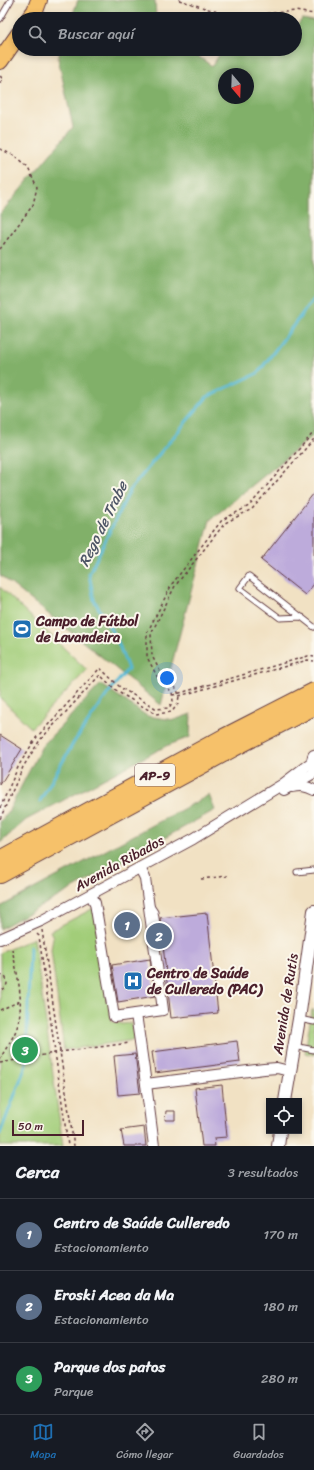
<!DOCTYPE html>
<html lang="es">
<meta charset="utf-8">
<style>
body{margin:0;font-family:Sriracha,sans-serif;background:#20242c;color:#f1f3f6}
.controls{position:absolute;right:12px;bottom:12px;display:grid;overflow:hidden;border-radius:0px;box-shadow:0 2px 6px #0003}
.controls button{width:36px;height:36px;display:grid;place-items:center;padding:0;border:0;border-bottom:1px solid #363941;background:#171b24;color:#f1f3f6;font:20px sans-serif}
.compass{position:absolute;left:218px;top:68px;width:36px;height:36px;border-radius:50%;background:#171b24;box-shadow:0 2px 6px #0003;rotate:161deg}
.scale{position:absolute;left:12px;bottom:10px;width:72px;box-sizing:border-box;padding-left:4px;border:2px solid #4a1f2b;border-top:0;font-size:11px;line-height:14px;white-space:nowrap;color:#4a1f2b;-webkit-text-stroke:3px #fbf7ec;paint-order:stroke}
.you{position:absolute;left:167px;top:678px;width:14px;height:14px;margin:-10px;border:3px solid #fff;border-radius:50%;background:#1a73e8;box-shadow:0 0 0 6px #1a73e833}
.badge{display:grid;place-items:center;width:26px;height:26px;border-radius:50%;background:#1f6fb2;color:#fff;font-size:13px;font-weight:700}
.pin{position:absolute;translate:-50% -50%;border:2px solid #fff;box-shadow:0 1px 4px #0006}
.list{margin:0;padding:0;list-style:none}
h2{display:flex;justify-content:space-between;align-items:center;height:52px;margin:0;padding:0 16px;font-size:17px}
h2 small{font-size:13px;font-weight:400;color:#9ea1a6}
.list li{display:grid;grid-template-columns:26px 1fr auto;gap:12px;align-items:center;box-sizing:border-box;height:72px;padding:0 16px;border-top:1px solid #363941}
.list b{display:block;font-size:15px;white-space:nowrap}
.list p{margin:0;font-size:13px;white-space:nowrap;color:#9ea1a6}
.list em{font-size:13px;font-style:normal;color:#9ea1a6}
.icon{flex:none;width:22px;height:22px;fill:none;stroke:currentColor;stroke-width:2;stroke-linecap:round;stroke-linejoin:round}
.map{position:relative;flex:none;width:314px;height:1146px;overflow:hidden}
.search{position:absolute;background:#171b24;box-shadow:0 2px 6px #0003;left:12px;right:12px;top:12px;height:44px;display:flex;align-items:center;gap:10px;box-sizing:border-box;padding:0 14px;border-radius:22px;color:#9ea1a6;font-size:15px}
.sheet{height:268px;background:#171b24}
nav{display:flex;justify-content:space-around;align-items:center;box-sizing:border-box;height:56px;border-top:1px solid #363941;background:#171b24;font-size:11px;color:#9ea1a6}
nav a{display:grid;justify-items:center;gap:2px}
nav .on{color:#1f6fb2}
.map>svg:first-child{display:block}
</style>
<div class="map">
<svg width="314" height="1146" viewBox="0 0 314 1146">
<rect width="100%" height="100%" fill="#fbf7ec"/>
<filter id="ink" filterUnits="userSpaceOnUse"><feTurbulence type="fractalNoise" baseFrequency=".025" numOctaves="2"/><feDisplacementMap in="SourceGraphic" scale="8" xChannelSelector="R" yChannelSelector="G"/><feConvolveMatrix kernelMatrix="1 2 1 2 8 2 1 2 1" color-interpolation-filters="sRGB"/></filter>
<filter id="wash" filterUnits="userSpaceOnUse"><feTurbulence type="fractalNoise" baseFrequency=".012" numOctaves="4" result="noise"/><feDisplacementMap in="SourceGraphic" scale="16" xChannelSelector="R" yChannelSelector="G"/><feGaussianBlur stdDeviation="0.9" result="paint"/><feColorMatrix in="noise" values="0 0 0 0 0 0 0 0 0 0 0 0 0 0 0 0 0 1.4 0 .05"/><feComposite in="paint" operator="in"/></filter>
<g filter="url(#wash)">
<rect width="100%" height="100%" fill="#f1e1c3"/>
<!-- green -->
<g fill="#a2cd79" stroke="#767652">
<path d="M 0,587 L 87,670 L 31,728 L 0,698 Z"/>
<path d="M 94,908 L 112,1021 L 122,1024 L 131,1023 L 134,1040 L 64,1050 L 51,950 L 53,937 L 50,931 Z"/>
<path d="M 34,938 L 63,1146 L 0,1146 L 0,953 Z"/>
<path d="M 312,1010 L 314,1010 L 314,1055 L 305,1053 Z"/>
</g>
<!-- forest -->
<g fill="#81b069" stroke="#66684a" fill-rule="evenodd">
<path d="M 78,0 L 155,0 L 156,19 L 71,19 Z"/>
<path d="M 302,19 L 314,21 L 314,435 L 210,520 L 161,705 L 0,575 L 0,214 L 73,127 L 58,58 L 61,49 L 188,49 L 212,66 L 223,49 L 268,49 L 276,57 L 281,49 L 295,49 L 295,29 ZM 224,74 L 248,74 L 248,98 L 224,98 Z"/>
<path d="M 101,684 L 147,716 L 174,720 L 191,714 L 190,737 L 166,746 L 26,820 L 0,843 L 0,822 L 8,812 L 42,746 Z"/>
<path d="M 209,795 L 215,810 L 0,929 L 0,907 Z"/>
</g>
<g fill="none" stroke-linecap="round" stroke-linejoin="round">
<!-- stream -->
<g stroke="#55b8d3" stroke-width="3">
<path d="M 40,801 L 74,742 L 109,692 L 128,669 L 118,642 L 94,600 L 89,574 L 130,490 L 165,447 L 207,397 L 258,373 L 314,298"/>
<path d="M 0,1134 L 26,1065 L 30,947"/>
</g>
</g>
<g id="blocks">
<!-- building -->
<g fill="#bdabdb">
<path d="M 314,493 L 314,584 L 305,595 L 261,560 Z"/>
<path d="M 0,735 L 22,749 L 0,785 Z"/>
<path d="M 207,913 L 218,1013 L 171,1018 L 160,918 Z"/>
<path d="M 150,959 L 155,996 L 118,1002 L 112,965 Z"/>
<path d="M 237,1041 L 240,1062 L 155,1073 L 152,1052 Z"/>
<path d="M 135,1054 L 140,1093 L 118,1095 L 114,1056 Z"/>
<path d="M 222,1085 L 227,1137 L 214,1138 L 215,1146 L 202,1146 L 195,1088 Z"/>
<path d="M 166,1111 L 175,1111 L 175,1120 L 165,1120 Z"/>
<path d="M 144,1127 L 146,1146 L 124,1146 L 121,1130 Z"/>
</g>
</g>
</g>
<g filter="url(#ink)">
<use href="#blocks" fill-opacity="0" stroke="#633c42" stroke-width="1"/>
<g fill="none" stroke-linecap="round" stroke-linejoin="round">
<defs>
<g id="service">
<path d="M 0,19 L 11,0"/>
<path d="M 302,617 L 280,618 L 240,588 L 249,576 L 314,627"/>
<path d="M 297,872 L 314,870"/>
<path d="M 151,906 L 155,912 L 159,936"/>
<path d="M 299,1019 L 314,1022"/>
<path d="M 294,1046 L 314,1050"/>
</g>
<g id="minor">
<path d="M 292,787 C 301,785 306,786 314,790"/>
<path d="M 284,790 L 314,773"/>
<path d="M 91,895 L 95,903 L 114,1017 L 163,1010 L 145,878 L 140,868"/>
<path d="M 0,939 L 41,921 L 193,839 L 283,784 L 313,761"/>
<path d="M 136,1014 L 146,1084 L 264,1069 L 277,1068 L 289,1071"/>
<path d="M 146,1084 L 154,1146"/>
</g>
<g id="tertiary">
<path d="M 314,756 L 313,761 L 314,766"/>
<path d="M 285,1101 L 299,1019 L 314,911"/>
<path d="M 278,1146 L 280,1131"/>
</g>
<g id="trunk">
<path d="M 29,19 L 35,11 L 39,0"/>
<path d="M 0,61 L 19,34"/>
</g>
<g id="motorway">
<path d="M 0,860 L 224,738 L 314,692"/>
<path d="M 0,874 L 234,747 L 314,706"/>
</g>
</defs>
<!-- service casing -->
<use href="#service" stroke="#633c42" stroke-width="7"/>
<!-- minor casing -->
<use href="#minor" stroke="#633c42" stroke-width="12"/>
<!-- tertiary casing -->
<use href="#tertiary" stroke="#633c42" stroke-width="14"/>
<!-- trunk casing -->
<use href="#trunk" stroke="#633c42" stroke-width="18"/>
<!-- motorway casing -->
<use href="#motorway" stroke="#633c42" stroke-width="20"/>
<!-- path -->
<g stroke="#633c42" stroke-width="1.5" stroke-dasharray="3 3" stroke-linecap="butt">
<path d="M 179,0 L 221,13 L 240,16 L 295,11 L 314,14"/>
<path d="M 0,76 L 3,79 L 0,83"/>
<path d="M 0,149 L 15,156 L 28,168 L 37,187 L 33,205 L 0,249"/>
<path d="M 173,695 L 308,656 L 314,657"/>
<path d="M 179,696 L 308,660 L 314,661"/>
<path d="M 0,808 L 19,765 L 36,738 L 100,668 L 121,688 L 157,709 L 169,708 L 173,701 L 172,692 L 159,680 L 147,657 L 147,633 L 172,584 L 222,520 L 249,506 L 314,432"/>
<path d="M 0,819 L 23,767 L 40,740 L 100,675 L 118,692 L 156,714 L 172,712 L 178,703 L 179,696 L 177,689 L 163,677 L 152,656 L 151,634 L 175,586 L 225,523 L 252,509 L 314,439"/>
<path d="M 201,879 L 227,876"/>
<path d="M 42,930 L 74,1146"/>
<path d="M 37,934 L 39,936 L 68,1146"/>
<path d="M 0,974 L 6,978 L 7,984 L 5,988 L 0,991"/>
<path d="M 0,1010 L 20,1001"/>
<path d="M 0,1060 C 5,1048 15,1037 18,1024 C 24,999 17,973 12,949"/>
<path d="M 0,1063 L 60,1052 L 130,1043"/>
</g>
<!-- service -->
<use href="#service" stroke="#fff" stroke-width="5"/>
<!-- minor -->
<use href="#minor" stroke="#fff" stroke-width="10"/>
<!-- tertiary -->
<use href="#tertiary" stroke="#fff" stroke-width="12"/>
<!-- trunk -->
<use href="#trunk" stroke="#f6c16b" stroke-width="16"/>
<!-- motorway -->
<use href="#motorway" stroke="#f6c16b" stroke-width="18"/>
</g>
</g>
<!-- icons -->
<defs>
<symbol id="stadium-square" viewBox="-11 -11 22 22"><rect x="-9" y="-9" width="18" height="18" rx="4" fill="#1f6fb2" stroke="#fbf7ec"/><path d="M0-5a6.5 5 0 1 0 0 10a6.5 5 0 1 0 0-10ZM-3.5-1.8h7v3.6h-7Z" fill="#fff"/></symbol>
<symbol id="hospital-square" viewBox="-11 -11 22 22"><rect x="-9" y="-9" width="18" height="18" rx="4" fill="#1f6fb2" stroke="#fbf7ec"/><path d="M-5-5h3v3.5h4V-5h3V5h-3V1.5h-4V5h-3Z" fill="#fff"/></symbol>
</defs>
<g fill-rule="evenodd">
<use href="#stadium-square" x="11" y="618" width="22" height="22"/>
<use href="#hospital-square" x="122" y="970" width="22" height="22"/>
</g>
<g text-anchor="middle" stroke-width="4" stroke-linejoin="round" paint-order="stroke">
<!-- shield labels -->
<rect fill="#fbf7ec" stroke="#7f6065" stroke-width="1" x="135" y="764" width="40" height="22" rx="3"/>
<g font-size="13" font-weight="bold" fill="#4a1f2b">
<text x="155" y="780">AP-9</text>
</g>
<!-- poi labels -->
<g font-size="14" font-weight="bold" fill="#4a1f2b" stroke="#fbf7ec" text-anchor="start">
<text x="36" y="626">Campo de Fútbol<tspan x="36" dy="16">de Lavandeira</tspan></text>
<text x="147" y="978">Centro de Saúde<tspan x="147" dy="16">de Culleredo (PAC)</tspan></text>
</g>
<!-- street labels -->
<g font-size="14" fill="#4a1f2b" stroke="#fbf7ec">
<text transform="translate(119 863) rotate(-29)" y="5">Avenida Ribados</text>
<text transform="translate(285 1004) rotate(-81)" y="5">Avenida de Rutis</text>
</g>
<!-- water labels -->
<g font-size="15" font-style="italic" fill="#4e5566" stroke="#fbf7ec">
<text transform="translate(103 524) rotate(-64)" y="5">Rego de Trabe</text>
</g>
</g>
</svg>
<div class="controls">
<button><svg class="icon" aria-label="locate" viewBox="0 0 24 24"><circle cx="12" cy="12" r="6"/><path d="M12 2v4M12 18v4M2 12h4M18 12h4"/></svg></button>
</div>
<svg class="compass" viewBox="-18 -18 36 36"><path d="M0-13l5 13h-10z" fill="#e53935"/><path d="M0 13l5-13h-10z" fill="#9ea1a6"/></svg>
<div class="scale">50 m</div>
<div class="you"></div>
<div class="pin badge" style="left:127px;top:925px;background:#5c6f8a">1</div>
<div class="pin badge" style="left:159px;top:936px;background:#5c6f8a">2</div>
<div class="pin badge" style="left:25px;top:1050px;background:#2e9e5b">3</div>
<div class="search"><svg class="icon" aria-label="search" viewBox="0 0 24 24"><circle cx="10" cy="10" r="6"/><path d="M15 15l6 6"/></svg>Buscar aquí</div>
</div>
<section class="sheet">
<h2>Cerca<small>3 resultados</small></h2>
<ul class="list">
<li><span class="badge" style="background:#5c6f8a">1</span><div><b>Centro de Saúde Culleredo</b><p>Estacionamiento</p></div><em>170 m</em></li>
<li><span class="badge" style="background:#5c6f8a">2</span><div><b>Eroski Acea da Ma</b><p>Estacionamiento</p></div><em>180 m</em></li>
<li><span class="badge" style="background:#2e9e5b">3</span><div><b>Parque dos patos</b><p>Parque</p></div><em>280 m</em></li>
</ul>
</section>
<nav>
<a class="on"><svg class="icon" aria-label="map" viewBox="0 0 24 24"><path d="M3 6l6-2 6 2 6-2v14l-6 2-6-2-6 2zM9 4v14M15 6v14"/></svg>Mapa</a>
<a><svg class="icon" aria-label="directions" viewBox="0 0 24 24"><path d="M12 3l9 9-9 9-9-9zM9 14v-3h6M13 9l2 2-2 2"/></svg>Cómo llegar</a>
<a><svg class="icon" aria-label="saved" viewBox="0 0 24 24"><path d="M7 4h10v16l-5-4-5 4z"/></svg>Guardados</a>
</nav>
